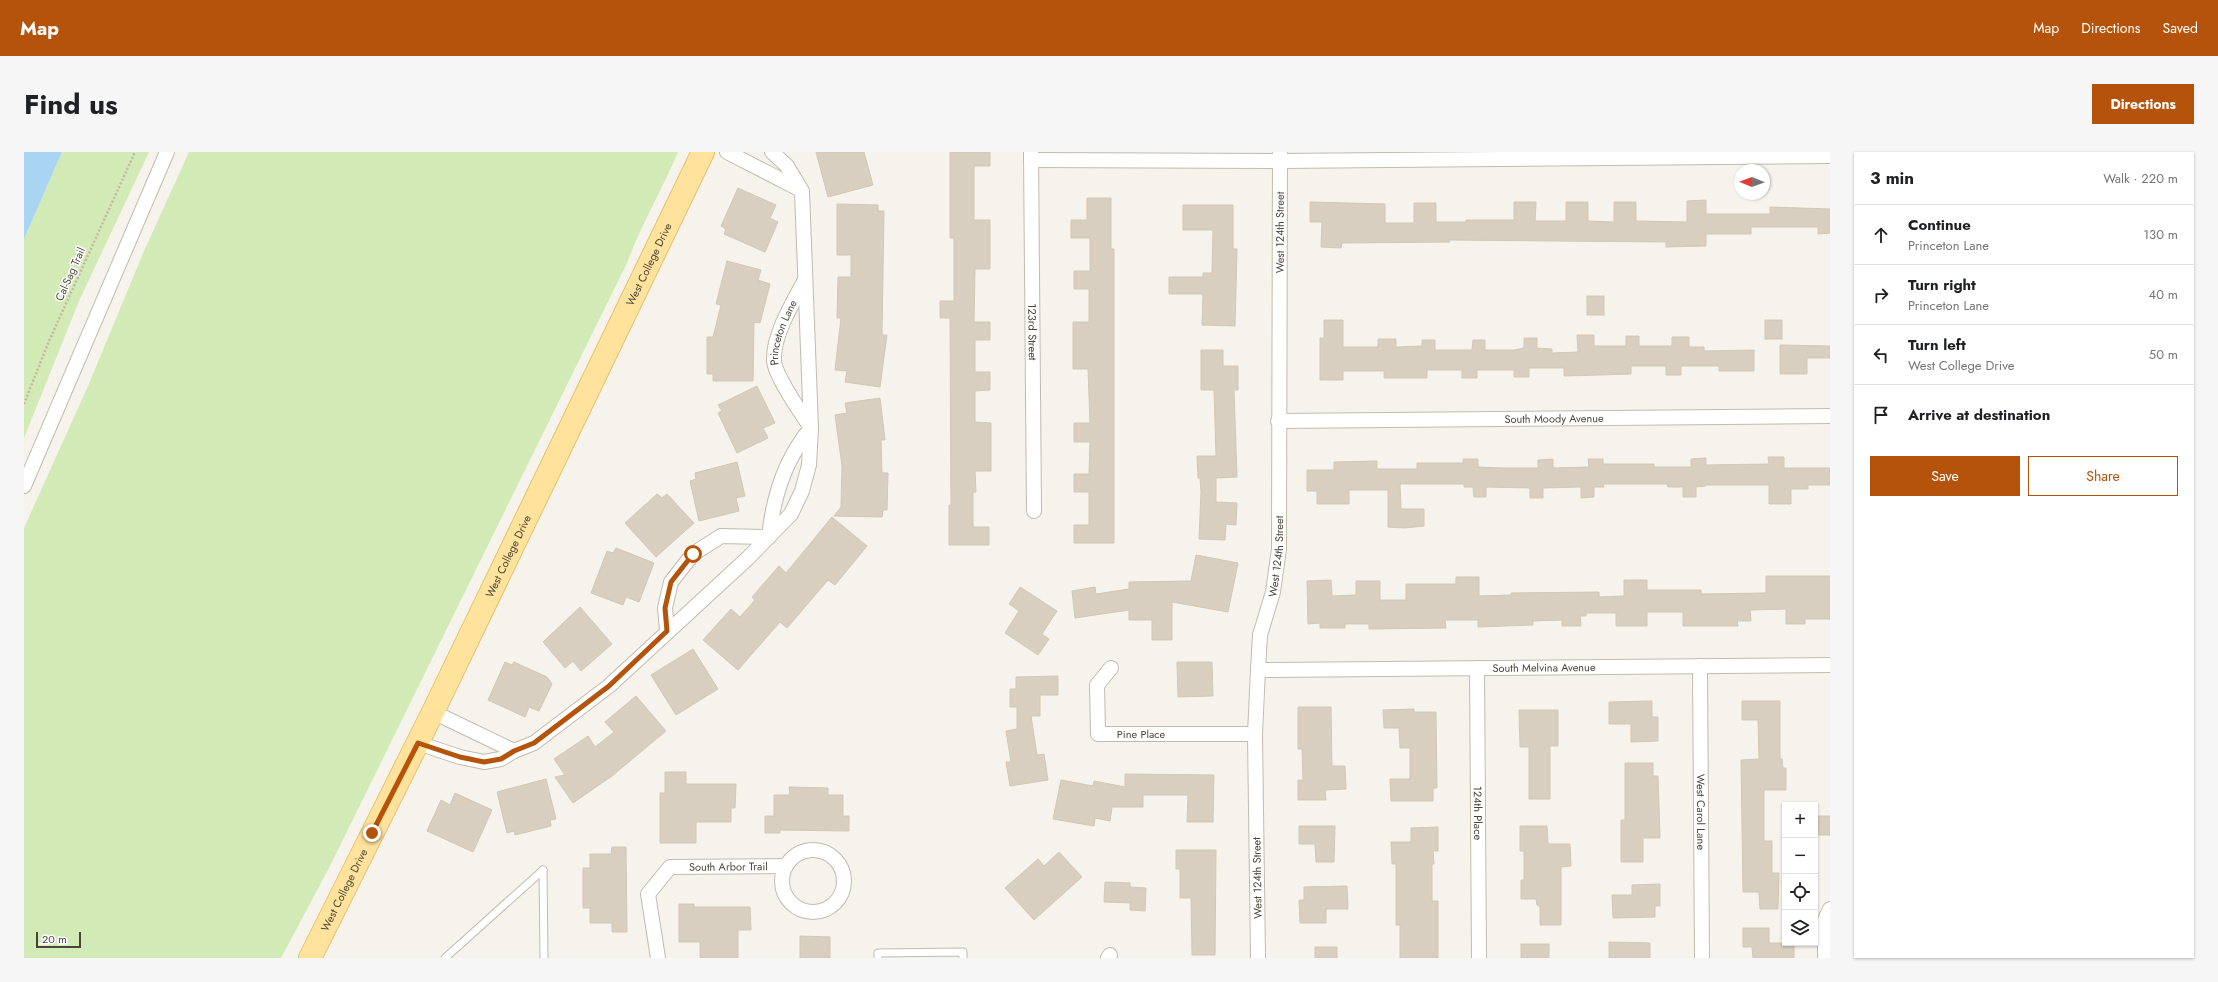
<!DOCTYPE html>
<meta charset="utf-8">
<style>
body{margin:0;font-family:Jost,sans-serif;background:#f6f6f6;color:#202124}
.controls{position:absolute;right:12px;bottom:12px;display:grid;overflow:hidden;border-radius:0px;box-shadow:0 1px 3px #0004}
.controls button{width:36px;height:36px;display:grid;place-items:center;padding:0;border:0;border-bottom:1px solid #e0e0e0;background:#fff;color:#202124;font:20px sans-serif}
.compass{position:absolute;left:1710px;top:12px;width:36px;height:36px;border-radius:50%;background:#fff;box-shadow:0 1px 3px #0004;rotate:271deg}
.scale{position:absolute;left:12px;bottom:10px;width:45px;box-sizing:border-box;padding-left:4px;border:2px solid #4b4439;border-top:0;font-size:11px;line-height:14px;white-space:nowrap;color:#4b4439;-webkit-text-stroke:3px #fff;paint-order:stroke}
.stop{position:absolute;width:12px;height:12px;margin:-9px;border:3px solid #b45309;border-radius:50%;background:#fff}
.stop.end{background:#b45309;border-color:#fff;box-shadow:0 1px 4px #0008}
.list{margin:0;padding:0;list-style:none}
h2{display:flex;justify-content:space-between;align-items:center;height:52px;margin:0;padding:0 16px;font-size:17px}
h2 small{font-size:13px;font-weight:400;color:#757577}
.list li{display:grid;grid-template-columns:26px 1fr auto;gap:12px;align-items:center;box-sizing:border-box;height:60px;padding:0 16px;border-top:1px solid #e0e0e0}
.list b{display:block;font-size:15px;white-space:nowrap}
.list p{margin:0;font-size:13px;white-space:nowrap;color:#757577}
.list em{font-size:13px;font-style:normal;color:#757577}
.actions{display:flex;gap:8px;padding:12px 16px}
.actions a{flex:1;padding:9px 0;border:1px solid #b45309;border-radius:0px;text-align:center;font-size:14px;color:#b45309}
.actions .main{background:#b45309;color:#fff}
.icon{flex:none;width:22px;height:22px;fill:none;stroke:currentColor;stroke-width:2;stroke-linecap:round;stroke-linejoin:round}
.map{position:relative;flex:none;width:1806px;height:806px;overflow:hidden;border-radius:0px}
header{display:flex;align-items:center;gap:24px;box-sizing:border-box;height:56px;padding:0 20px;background:#b45309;color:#fff}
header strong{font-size:19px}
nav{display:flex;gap:22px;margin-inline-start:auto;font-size:14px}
.intro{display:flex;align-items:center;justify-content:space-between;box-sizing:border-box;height:96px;padding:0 24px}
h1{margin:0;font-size:28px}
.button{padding:10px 18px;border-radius:0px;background:#b45309;color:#fff;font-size:14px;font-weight:700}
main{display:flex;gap:24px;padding:0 24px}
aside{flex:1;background:#fff;border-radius:0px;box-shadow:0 1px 3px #0004}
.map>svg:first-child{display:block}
</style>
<header>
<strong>Map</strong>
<nav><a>Map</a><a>Directions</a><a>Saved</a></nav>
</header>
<div class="intro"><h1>Find us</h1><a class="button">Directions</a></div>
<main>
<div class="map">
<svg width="1806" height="806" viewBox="0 0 1806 806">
<rect width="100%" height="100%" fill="#f6f3ec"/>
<!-- green -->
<g fill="#d2eab5">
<path d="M 38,0 L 125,0 L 55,149 L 0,286 L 0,87 Z"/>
<path d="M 165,0 L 654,0 C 638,38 617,73 603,111 L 305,716 L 257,806 L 0,806 L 0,376 L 64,234 L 120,99 Z"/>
</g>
<!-- water -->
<path fill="#a9d4f2" d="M 0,0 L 38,0 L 0,87 Z"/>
<!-- building -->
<g fill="#d8cfc1" stroke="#d3c7b4">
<path d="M 792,0 L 840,0 L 849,33 L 804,45 Z"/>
<path d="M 926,0 L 966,0 L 966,14 L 950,14 L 950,68 L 966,68 L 966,117 L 951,117 L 950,170 L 966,170 L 966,188 L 951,188 L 951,220 L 966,220 L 966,238 L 951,239 L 951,270 L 967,271 L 967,319 L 951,319 L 952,340 L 949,340 L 949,375 L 965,375 L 965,393 L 925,393 L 925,353 L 927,353 L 926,166 L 916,166 L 916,149 L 930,149 L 930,86 L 926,86 Z"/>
<path d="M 714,36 L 752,53 L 746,66 L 754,70 L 741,100 L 700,82 L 702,77 L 697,74 Z"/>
<path d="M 1063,46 L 1087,46 L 1087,97 L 1090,97 L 1090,391 L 1050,391 L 1050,373 L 1065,373 L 1065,340 L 1050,340 L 1050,322 L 1065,322 L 1066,290 L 1050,290 L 1050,271 L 1066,271 L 1064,217 L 1049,217 L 1049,170 L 1065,170 L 1065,137 L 1050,137 L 1050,119 L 1066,119 L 1066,86 L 1047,86 L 1047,68 L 1063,68 Z"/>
<path d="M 1682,48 L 1682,62 L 1746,62 L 1746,55 L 1806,57 L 1806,81 L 1794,82 L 1794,75 L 1727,75 L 1727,82 L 1682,82 L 1682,94 L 1642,95 L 1642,90 L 1425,88 L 1426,90 L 1318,91 L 1317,96 L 1297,95 L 1298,70 L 1286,70 L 1286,50 L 1361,52 L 1361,71 L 1390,71 L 1390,51 L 1412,51 L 1412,70 L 1442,70 L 1442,68 L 1490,68 L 1490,50 L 1512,50 L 1511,69 L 1542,69 L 1542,50 L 1564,50 L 1564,69 L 1590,70 L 1590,50 L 1612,50 L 1612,69 L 1663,70 L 1663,49 Z"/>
<path d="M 813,52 L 854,53 L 854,59 L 860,59 L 858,183 L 863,183 L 856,235 L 821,230 L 823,219 L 811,218 L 817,166 L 813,166 L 814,125 L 827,125 L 827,103 L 813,103 Z"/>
<path d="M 1159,53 L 1209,53 L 1209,97 L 1213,97 L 1211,174 L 1178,173 L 1179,142 L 1145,142 L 1145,125 L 1179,125 L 1179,121 L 1188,121 L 1189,78 L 1159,78 Z"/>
<path d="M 703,109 L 737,118 L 734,128 L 746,132 L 736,171 L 730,170 L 729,229 L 689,229 L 689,222 L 683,222 L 683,185 L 689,185 L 697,153 L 692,152 Z"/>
<rect x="1563" y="144" width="17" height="19"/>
<path d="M 1300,168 L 1319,168 L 1319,195 L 1354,195 L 1354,187 L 1372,187 L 1372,195 L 1398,194 L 1398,188 L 1411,188 L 1411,198 L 1448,198 L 1449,188 L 1461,188 L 1461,198 L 1490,198 L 1500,196 L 1500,186 L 1513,186 L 1513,196 L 1528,197 L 1528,201 L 1554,200 L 1553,183 L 1570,183 L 1570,194 L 1602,194 L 1602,184 L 1615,184 L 1615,194 L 1648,194 L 1648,185 L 1665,185 L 1665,195 L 1680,195 L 1680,199 L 1730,198 L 1730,219 L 1695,219 L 1695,214 L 1657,214 L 1657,223 L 1642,223 L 1642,214 L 1607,214 L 1607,222 L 1540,224 L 1540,216 L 1505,216 L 1505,225 L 1490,225 L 1490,218 L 1453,218 L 1453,226 L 1438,226 L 1438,218 L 1403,218 L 1403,226 L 1360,226 L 1360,219 L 1319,219 L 1319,228 L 1296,228 L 1296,186 L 1300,186 Z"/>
<rect x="1741" y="168" width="17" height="19"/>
<path d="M 1756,193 L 1806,194 L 1806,206 L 1783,206 L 1783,222 L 1756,222 Z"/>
<path d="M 1177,198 L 1199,198 L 1199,214 L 1214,214 L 1214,238 L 1210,238 L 1213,325 L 1192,326 L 1192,350 L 1213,351 L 1212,373 L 1202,372 L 1201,388 L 1175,387 L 1177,340 L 1176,326 L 1174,326 L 1173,304 L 1192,304 L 1190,238 L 1177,238 Z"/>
<path d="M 733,234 L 751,271 L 739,276 L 744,286 L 713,301 L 694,261 L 698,259 L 694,253 Z"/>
<path d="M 856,246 L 861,288 L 857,288 L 858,321 L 864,321 L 863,358 L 859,358 L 858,365 L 810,364 L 817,355 L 818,314 L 811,263 L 823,261 L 821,251 Z"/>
<path d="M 1744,305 L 1760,305 L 1760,316 L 1806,316 L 1806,333 L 1784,333 L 1784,337 L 1767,337 L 1767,352 L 1745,352 L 1745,333 L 1682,333 L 1682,334 L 1672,335 L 1672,345 L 1659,345 L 1659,335 L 1644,335 L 1643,332 L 1579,332 L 1580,335 L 1570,335 L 1570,345 L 1557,346 L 1557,335 L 1519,336 L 1519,346 L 1506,346 L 1506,336 L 1462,335 L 1462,345 L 1450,345 L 1449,335 L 1440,335 L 1440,332 L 1376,332 L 1377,357 L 1400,357 L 1400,374 L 1381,376 L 1364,375 L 1364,338 L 1325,338 L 1325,352 L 1293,352 L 1293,339 L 1283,339 L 1283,318 L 1310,318 L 1310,310 L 1353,309 L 1353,317 L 1393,317 L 1393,311 L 1439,311 L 1439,307 L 1454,307 L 1454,315 L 1478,316 L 1514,316 L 1514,308 L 1529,307 L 1529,316 L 1565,315 L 1564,307 L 1579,307 L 1579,312 L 1630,312 L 1630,315 L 1667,315 L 1667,307 L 1682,306 L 1682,313 L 1745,312 Z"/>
<path d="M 713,310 L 721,344 L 712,346 L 715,359 L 675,369 L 666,329 L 672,327 L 671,321 Z"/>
<path d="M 633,342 L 638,346 L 643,342 L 670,371 L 632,405 L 601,371 Z"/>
<path d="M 808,365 L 843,394 L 811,433 L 804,428 L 763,476 L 756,470 L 714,518 L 679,488 L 707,457 L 716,465 L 731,448 L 728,445 L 755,414 L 762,421 Z"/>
<path d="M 592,396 L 630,411 L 615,450 L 602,445 L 599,453 L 567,441 L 583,399 L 589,401 Z"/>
<path d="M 1172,403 L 1214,411 L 1204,460 L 1148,450 L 1148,488 L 1128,488 L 1128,468 L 1105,468 L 1105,458 L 1051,466 L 1048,439 L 1071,435 L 1072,442 L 1105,437 L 1105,430 L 1167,429 Z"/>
<path d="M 1742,424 L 1806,424 L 1806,467 L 1781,467 L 1781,472 L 1762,472 L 1762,457 L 1726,458 L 1727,469 L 1713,469 L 1714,474 L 1659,474 L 1659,460 L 1623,460 L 1623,474 L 1592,474 L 1592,461 L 1562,461 L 1562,464 L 1556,464 L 1557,474 L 1538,474 L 1538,468 L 1509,469 L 1509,473 L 1454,475 L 1454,468 L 1421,468 L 1422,476 L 1345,477 L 1345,472 L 1321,472 L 1321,476 L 1296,476 L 1296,471 L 1284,472 L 1283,429 L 1307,428 L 1308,444 L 1332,443 L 1332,429 L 1356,429 L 1356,448 L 1382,448 L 1382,432 L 1432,432 L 1432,425 L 1455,425 L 1455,444 L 1487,443 L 1487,441 L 1575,440 L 1575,445 L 1600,444 L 1600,428 L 1623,428 L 1623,438 L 1677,438 L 1677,442 L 1742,441 Z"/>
<path d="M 996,435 L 1033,459 L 1018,482 L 1025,487 L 1014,503 L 981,481 L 995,459 L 985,452 Z"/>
<path d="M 556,455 L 588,492 L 557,519 L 549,509 L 541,516 L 519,490 Z"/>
<path d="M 669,497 L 694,537 L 652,563 L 627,523 Z"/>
<path d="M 481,510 L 488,513 L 490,510 L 523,525 L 528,532 L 515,559 L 505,555 L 501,565 L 464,548 Z"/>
<path d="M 1153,510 L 1188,510 L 1189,544 L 1154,545 Z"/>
<path d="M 1034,524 L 1034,543 L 1016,543 L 1016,564 L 1007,564 L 1013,603 L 1020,602 L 1024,628 L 986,634 L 982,610 L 987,610 L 982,579 L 993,577 L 993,555 L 986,555 L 986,537 L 992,537 L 992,525 Z"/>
<path d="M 612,544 L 642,579 L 588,624 L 549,651 L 531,625 L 541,623 L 530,607 L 564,584 L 571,595 L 590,580 L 581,570 Z"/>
<path d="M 1628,549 L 1628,565 L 1634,565 L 1634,589 L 1607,590 L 1607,572 L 1585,572 L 1585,550 Z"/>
<path d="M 1718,549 L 1756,549 L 1756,607 L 1758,607 L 1759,616 L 1762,616 L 1762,638 L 1740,638 L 1740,689 L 1748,689 L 1748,721 L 1755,721 L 1754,757 L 1736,757 L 1735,740 L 1719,740 L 1717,608 L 1735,607 L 1734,568 L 1718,568 Z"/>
<path d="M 1274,555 L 1307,555 L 1308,614 L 1321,614 L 1322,637 L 1301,638 L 1302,648 L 1274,648 L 1274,628 L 1279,628 L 1278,597 L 1274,597 Z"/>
<path d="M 1390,557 L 1390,560 L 1412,560 L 1413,636 L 1409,636 L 1409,649 L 1367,649 L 1366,627 L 1386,627 L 1386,596 L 1376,596 L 1375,576 L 1360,576 L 1359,558 Z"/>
<path d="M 1495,558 L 1534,558 L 1534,594 L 1526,594 L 1526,647 L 1505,647 L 1505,595 L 1496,595 Z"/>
<path d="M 1601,611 L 1629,611 L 1629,624 L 1634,624 L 1636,686 L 1619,686 L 1619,710 L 1597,710 L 1597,668 L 1601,668 Z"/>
<path d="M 641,620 L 662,620 L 662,632 L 712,632 L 711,656 L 707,656 L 707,670 L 672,670 L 672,691 L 636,691 L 636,641 L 641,641 Z"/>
<path d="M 1101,622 L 1190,623 L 1189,670 L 1163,670 L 1164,643 L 1119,643 L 1119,655 L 1088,655 L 1086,669 L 1071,666 L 1070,674 L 1029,667 L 1037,628 L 1069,634 L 1070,629 L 1101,635 Z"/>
<path d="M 522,627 L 532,667 L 526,668 L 527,674 L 491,683 L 490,679 L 483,681 L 473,640 Z"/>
<path d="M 765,635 L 804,636 L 804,643 L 819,643 L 819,664 L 825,664 L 825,679 L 756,678 L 756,681 L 741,681 L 741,664 L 750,664 L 750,643 L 766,643 Z"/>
<path d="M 431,641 L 468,658 L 449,700 L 403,679 L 417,648 L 426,653 Z"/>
<path d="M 1793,664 L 1806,664 L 1806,683 L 1792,683 Z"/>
<path d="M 1275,674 L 1311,674 L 1310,710 L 1292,710 L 1291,692 L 1275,692 Z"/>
<path d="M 1496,674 L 1523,674 L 1524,692 L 1546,692 L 1547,714 L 1537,715 L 1537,773 L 1516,773 L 1516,754 L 1513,753 L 1512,747 L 1497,747 L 1497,728 L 1500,728 L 1500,699 L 1496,699 Z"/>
<path d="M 1414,675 L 1414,699 L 1409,699 L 1410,712 L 1408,712 L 1408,749 L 1414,749 L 1414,806 L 1376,806 L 1376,773 L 1372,773 L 1372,712 L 1368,712 L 1367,690 L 1387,690 L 1387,676 Z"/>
<path d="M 588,695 L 602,695 L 603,780 L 588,780 L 588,771 L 566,771 L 566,756 L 559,756 L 559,716 L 566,716 L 566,702 L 587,702 Z"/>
<path d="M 1152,698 L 1192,698 L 1191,803 L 1168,803 L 1167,746 L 1156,746 L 1156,717 L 1152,717 Z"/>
<path d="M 1035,700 L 1058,725 L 1010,768 L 981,736 L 1014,707 L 1020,714 Z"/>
<path d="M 1081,730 L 1106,731 L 1106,735 L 1122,736 L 1121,759 L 1106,758 L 1106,751 L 1080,750 Z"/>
<path d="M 1636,732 L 1636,754 L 1631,754 L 1631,765 L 1589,766 L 1588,743 L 1608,743 L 1608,733 Z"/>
<path d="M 1323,734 L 1324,757 L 1302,757 L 1302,771 L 1276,771 L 1275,748 L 1280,748 L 1280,735 Z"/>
<path d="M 655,752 L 670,752 L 670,755 L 726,755 L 727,778 L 714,778 L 714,806 L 676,806 L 676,790 L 655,790 Z"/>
<path d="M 1719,776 L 1745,776 L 1745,791 L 1770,791 L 1770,806 L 1729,806 L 1728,795 L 1719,795 Z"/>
<path d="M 776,784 L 806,785 L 806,806 L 776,806 Z"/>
<path d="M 1585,790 L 1626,791 L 1626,806 L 1585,806 Z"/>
<rect x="1497" y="792" width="28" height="14"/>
<rect x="1291" y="795" width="22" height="11"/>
</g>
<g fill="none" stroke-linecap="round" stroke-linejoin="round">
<defs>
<g id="lane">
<path d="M 519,718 L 520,806"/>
<path d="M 421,806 L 519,718"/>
<path d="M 854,806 L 854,801 L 939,800 L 939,806"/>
</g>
<g id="street">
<path d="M 703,0 L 777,38"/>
<path id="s1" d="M 1007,0 L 1010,359"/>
<path d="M 1007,8 L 1255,9 L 1806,4"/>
<path id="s2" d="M 1254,269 L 1806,264"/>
<path d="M 0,334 L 143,0"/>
<path id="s3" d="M 643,479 L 641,456 L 647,430 L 669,402 L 697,384 L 745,385 C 749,345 761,307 787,276 C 778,262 750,223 750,208 C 749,183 769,150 781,128"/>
<path id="s4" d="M 1676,514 L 1678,806"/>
<path id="s5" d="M 1087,516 L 1073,533 L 1074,582 L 1231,582"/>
<path id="s6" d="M 1453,516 L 1455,806"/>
<path id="s7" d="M 1234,518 L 1806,513"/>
<path d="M 409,560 L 490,599"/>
<path d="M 394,591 L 436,605 L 460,610 L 477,607 L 490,599 L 510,591 L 585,534 L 724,406 L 767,362 L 778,339 L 785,313 L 787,276 L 778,39 L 763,14 L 748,0"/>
<circle cx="789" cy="729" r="31"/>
<path id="s8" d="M 634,806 L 624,742 L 646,715 L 762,714"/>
<path d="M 1084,806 L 1086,803"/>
<path id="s9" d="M 1234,806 L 1231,582 L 1234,518 L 1236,483 L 1249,440 L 1255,397 L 1256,0"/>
<path d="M 1801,806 L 1801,768 L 1806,757"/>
</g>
<g id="primary">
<path id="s10" d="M 286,806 L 409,560 L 679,0"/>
</g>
</defs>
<!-- lane casing -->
<use href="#lane" stroke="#c2bbae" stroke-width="9"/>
<!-- street casing -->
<use href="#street" stroke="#c2bbae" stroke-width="16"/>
<!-- primary casing -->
<use href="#primary" stroke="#e6c16a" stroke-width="24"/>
<!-- path -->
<path stroke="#c4b79f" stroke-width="2.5" stroke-dasharray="2 2" stroke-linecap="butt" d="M 0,252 L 25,189 L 111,0"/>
<!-- lane -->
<use href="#lane" stroke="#fff" stroke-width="7"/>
<!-- street -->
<use href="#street" stroke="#fff" stroke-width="14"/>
<!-- primary -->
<use href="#primary" stroke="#ffe39c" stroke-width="22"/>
</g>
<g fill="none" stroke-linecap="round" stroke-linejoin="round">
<!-- route -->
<path stroke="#b45309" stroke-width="5" d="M 348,681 L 394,591 L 436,605 L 460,610 L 477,607 L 490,599 L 510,591 L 585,534 L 643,479 L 641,456 L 647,430 L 669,402"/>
</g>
<g text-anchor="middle" stroke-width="3" stroke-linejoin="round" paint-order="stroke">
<!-- street labels -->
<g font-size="11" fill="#4b4439" stroke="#fff">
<text dy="4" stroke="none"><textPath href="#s9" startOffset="728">West 124th Street</textPath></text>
<text dy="4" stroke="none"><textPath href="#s10" startOffset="772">West College Drive</textPath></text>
<text transform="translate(46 122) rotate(-66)" y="4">Cal-Sag Trail</text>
<text dy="4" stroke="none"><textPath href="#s1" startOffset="180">123rd Street</textPath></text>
<text dy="4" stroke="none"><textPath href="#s3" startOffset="392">Princeton Lane</textPath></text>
<text dy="4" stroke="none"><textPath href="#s2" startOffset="276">South Moody Avenue</textPath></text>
<text dy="4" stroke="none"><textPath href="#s10" startOffset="448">West College Drive</textPath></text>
<text dy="4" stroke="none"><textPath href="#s9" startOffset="404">West 124th Street</textPath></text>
<text dy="4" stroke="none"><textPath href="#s7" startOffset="286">South Melvina Avenue</textPath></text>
<text dy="4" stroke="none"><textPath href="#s5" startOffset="114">Pine Place</textPath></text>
<text dy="4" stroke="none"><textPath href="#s4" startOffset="146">West Carol Lane</textPath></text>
<text dy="4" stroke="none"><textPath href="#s6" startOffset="145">124th Place</textPath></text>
<text dy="4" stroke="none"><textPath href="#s8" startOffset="158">South Arbor Trail</textPath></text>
<text transform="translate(1233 726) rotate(-91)" y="4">West 124th Street</text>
<text dy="4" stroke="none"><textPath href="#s10" startOffset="76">West College Drive</textPath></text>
</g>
</g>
</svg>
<div class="controls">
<button>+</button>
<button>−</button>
<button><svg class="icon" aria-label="locate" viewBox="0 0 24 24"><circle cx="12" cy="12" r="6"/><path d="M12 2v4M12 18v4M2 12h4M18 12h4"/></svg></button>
<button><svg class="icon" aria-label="layers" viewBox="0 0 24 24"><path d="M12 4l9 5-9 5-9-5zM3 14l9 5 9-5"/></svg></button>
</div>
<svg class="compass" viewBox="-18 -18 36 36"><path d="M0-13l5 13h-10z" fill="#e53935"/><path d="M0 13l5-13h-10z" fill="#757577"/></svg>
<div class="scale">20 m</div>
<div class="stop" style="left:669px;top:402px"></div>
<div class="stop end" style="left:348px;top:681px"></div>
</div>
<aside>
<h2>3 min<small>Walk · 220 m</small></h2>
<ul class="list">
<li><svg class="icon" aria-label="ahead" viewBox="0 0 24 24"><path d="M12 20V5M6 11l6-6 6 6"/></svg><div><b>Continue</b><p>Princeton Lane</p></div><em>130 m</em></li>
<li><svg class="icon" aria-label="right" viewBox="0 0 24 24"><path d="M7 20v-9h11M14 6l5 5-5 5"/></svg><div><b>Turn right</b><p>Princeton Lane</p></div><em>40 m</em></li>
<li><svg class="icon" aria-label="left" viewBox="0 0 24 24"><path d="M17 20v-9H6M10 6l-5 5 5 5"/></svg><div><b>Turn left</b><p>West College Drive</p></div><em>50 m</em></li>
<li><svg class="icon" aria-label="arrive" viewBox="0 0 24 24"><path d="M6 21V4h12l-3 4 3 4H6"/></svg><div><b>Arrive at destination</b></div></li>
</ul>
<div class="actions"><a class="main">Save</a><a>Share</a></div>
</aside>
</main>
